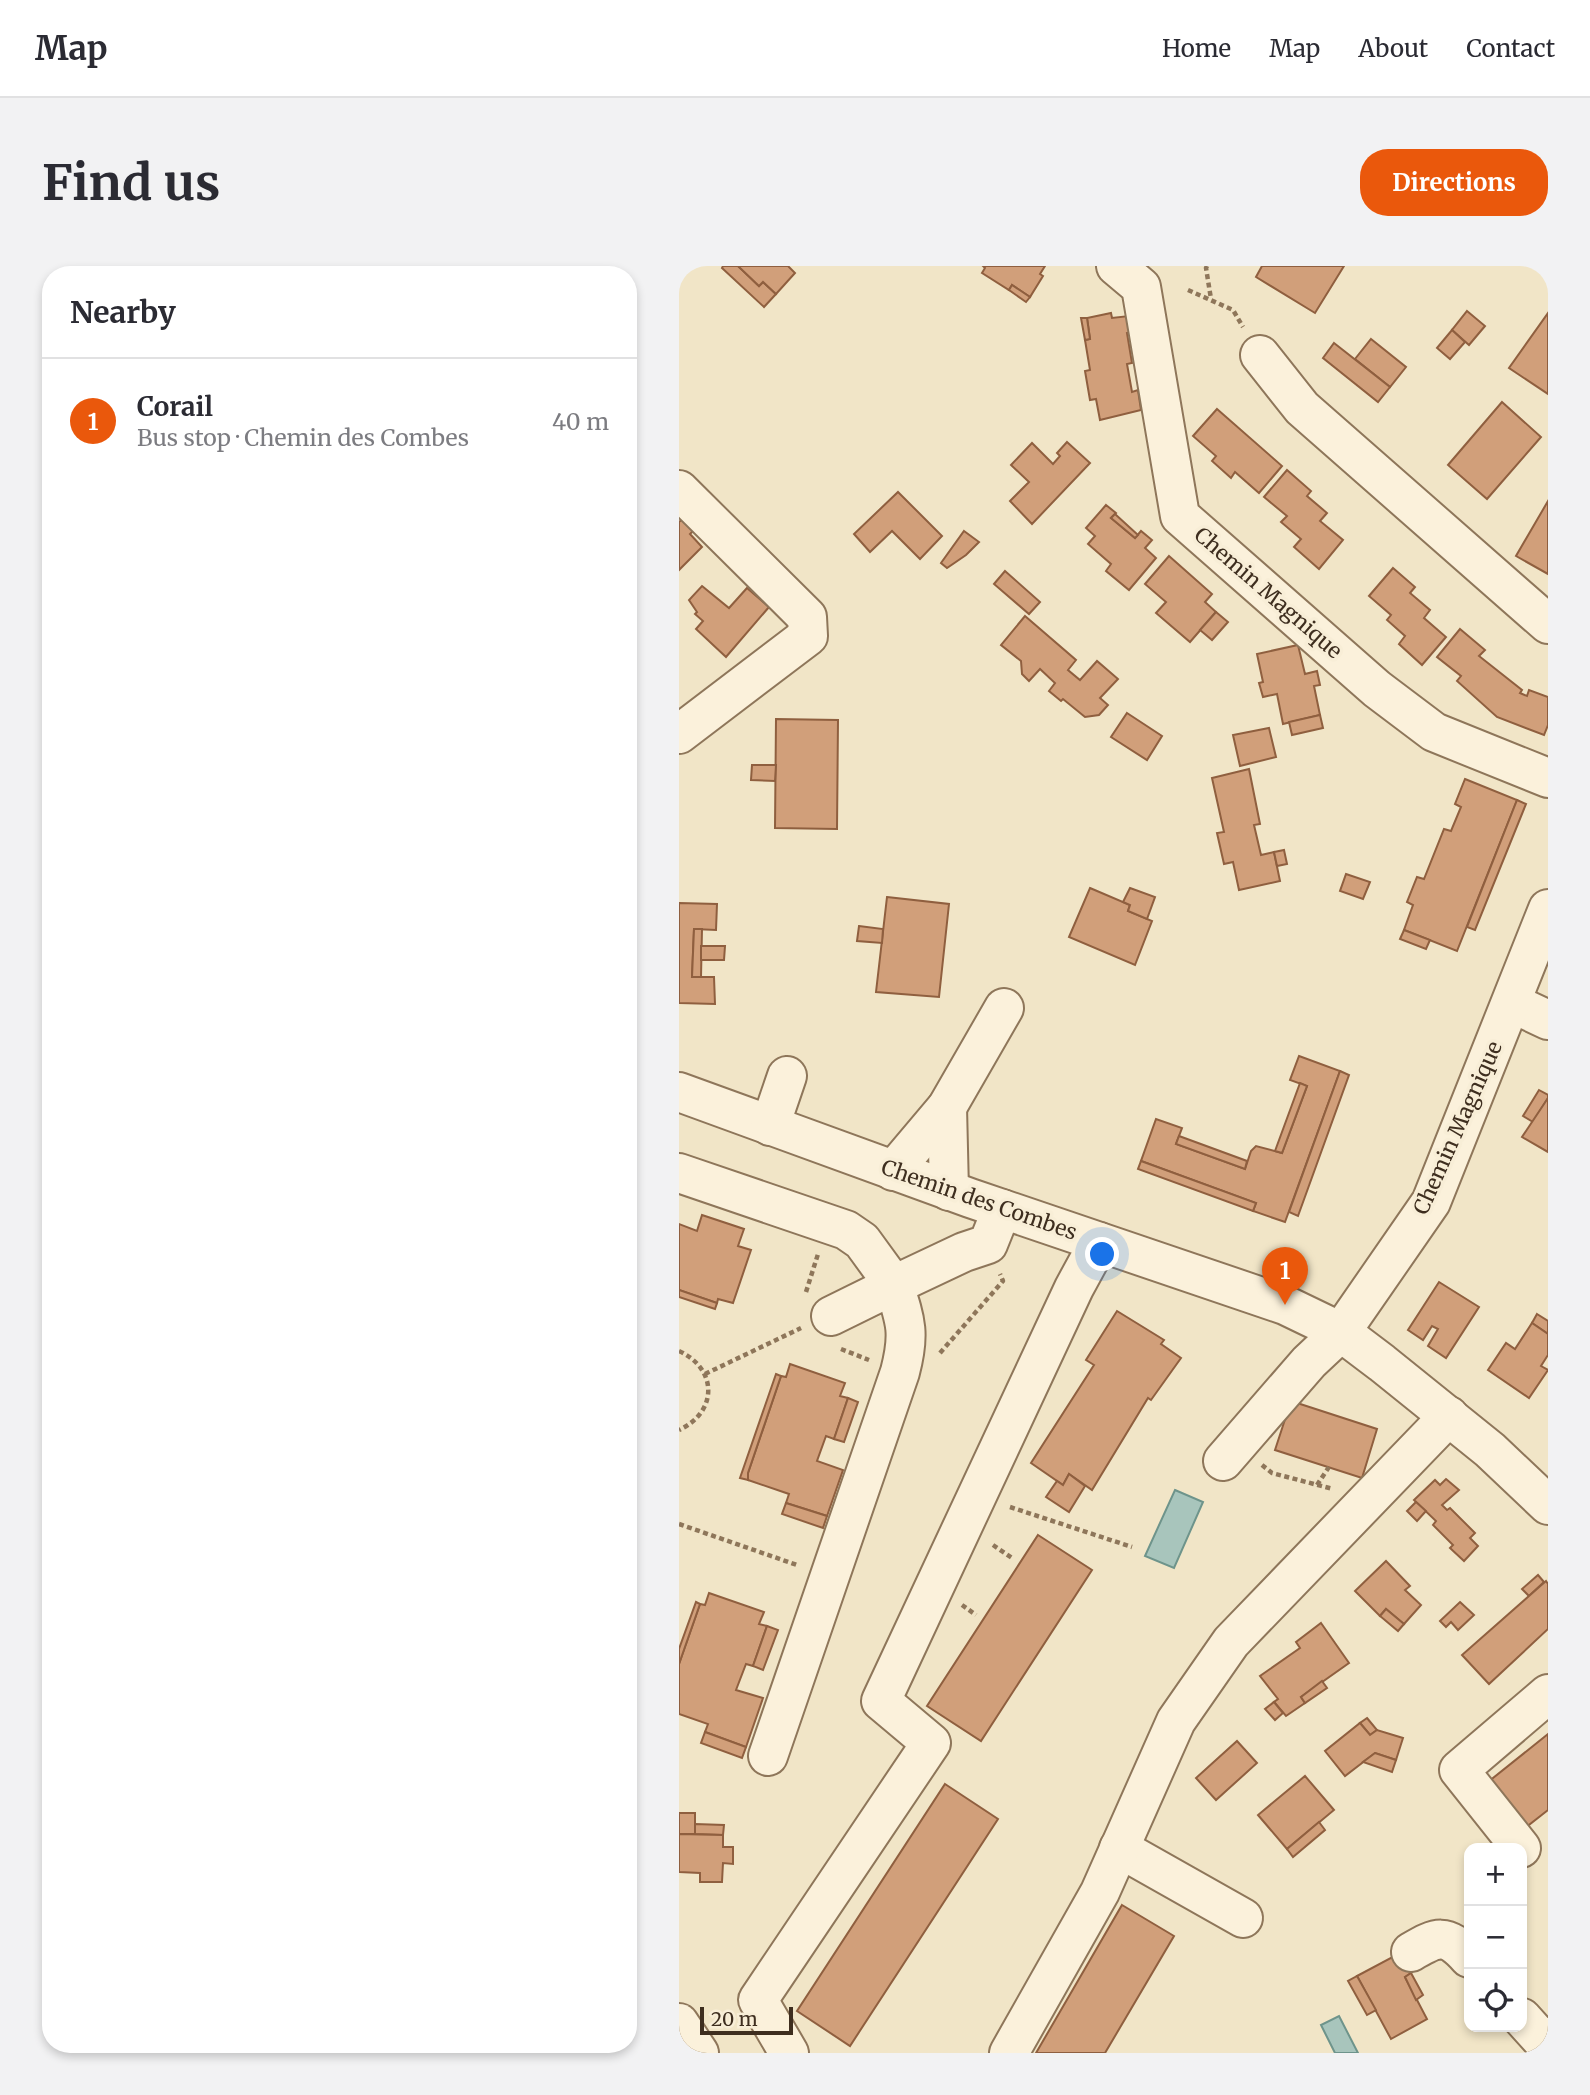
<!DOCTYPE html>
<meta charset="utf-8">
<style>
body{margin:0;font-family:Merriweather,serif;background:#f2f2f3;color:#2b2b33}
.controls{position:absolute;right:21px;bottom:21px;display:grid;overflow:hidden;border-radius:14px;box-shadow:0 4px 10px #0003}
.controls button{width:63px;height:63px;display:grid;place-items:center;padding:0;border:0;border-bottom:2px solid #e1e1e2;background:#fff;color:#2b2b33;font:35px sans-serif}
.scale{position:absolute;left:21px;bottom:18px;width:93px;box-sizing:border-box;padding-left:7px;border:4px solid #3e2e1f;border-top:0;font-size:19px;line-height:24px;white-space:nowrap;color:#3e2e1f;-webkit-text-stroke:5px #f8eed7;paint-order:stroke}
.you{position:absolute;left:424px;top:989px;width:24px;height:24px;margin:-18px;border:5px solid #fff;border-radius:50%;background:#1a73e8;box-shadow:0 0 0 10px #1a73e833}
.badge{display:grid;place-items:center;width:46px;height:46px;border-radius:50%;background:#ea580c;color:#fff;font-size:23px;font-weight:700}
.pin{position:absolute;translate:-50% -58px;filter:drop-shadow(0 2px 4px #0008)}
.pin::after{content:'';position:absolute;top:37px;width:24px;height:21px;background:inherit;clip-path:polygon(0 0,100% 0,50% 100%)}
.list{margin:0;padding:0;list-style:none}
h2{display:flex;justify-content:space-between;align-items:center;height:91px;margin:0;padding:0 28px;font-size:30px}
h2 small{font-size:23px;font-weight:400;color:#7c7c81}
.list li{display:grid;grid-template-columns:46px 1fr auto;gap:21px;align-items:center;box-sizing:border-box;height:126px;padding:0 28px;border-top:2px solid #e1e1e2}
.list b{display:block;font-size:26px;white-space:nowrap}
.list p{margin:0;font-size:23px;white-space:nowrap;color:#7c7c81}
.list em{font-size:23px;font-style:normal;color:#7c7c81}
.icon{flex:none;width:38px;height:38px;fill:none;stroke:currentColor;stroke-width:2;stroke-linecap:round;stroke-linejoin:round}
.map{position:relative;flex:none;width:869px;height:1787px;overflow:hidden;border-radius:28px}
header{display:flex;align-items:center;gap:42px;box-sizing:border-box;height:98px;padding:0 35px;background:#fff;border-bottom:2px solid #e1e1e2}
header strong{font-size:33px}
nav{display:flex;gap:38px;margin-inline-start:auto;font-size:24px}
.intro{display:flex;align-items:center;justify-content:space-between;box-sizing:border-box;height:168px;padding:0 42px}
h1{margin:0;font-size:49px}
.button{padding:18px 32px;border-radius:28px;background:#ea580c;color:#fff;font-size:24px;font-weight:700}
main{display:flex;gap:42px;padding:0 42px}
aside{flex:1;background:#fff;border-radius:28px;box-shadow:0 4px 10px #0003}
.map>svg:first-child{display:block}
</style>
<header>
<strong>Map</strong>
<nav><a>Home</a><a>Map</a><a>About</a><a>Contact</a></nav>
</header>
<div class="intro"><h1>Find us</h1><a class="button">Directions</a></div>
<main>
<aside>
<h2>Nearby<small></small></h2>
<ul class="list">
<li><span class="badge">1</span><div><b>Corail</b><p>Bus stop · Chemin des Combes</p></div><em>40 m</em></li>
</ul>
</aside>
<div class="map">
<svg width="869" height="1787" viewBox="0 0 869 1787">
<rect width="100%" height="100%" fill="#f1e5c7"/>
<!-- water -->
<g fill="#a8c5bc" stroke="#6e948b" stroke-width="2">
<path d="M 496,1224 L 524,1236 L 495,1302 L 466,1290 Z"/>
<path d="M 660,1750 L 679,1787 L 656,1787 L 642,1759 Z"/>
</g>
<!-- building -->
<g fill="#d19f7a" stroke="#8f5f3f" stroke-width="2">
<path d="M 44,0 L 59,0 L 80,20 L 84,16 L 97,28 L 85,41 L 43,2 Z"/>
<path d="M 59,0 L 109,0 L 116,7 L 97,28 L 84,16 L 80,20 Z"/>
<path d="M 304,0 L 366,0 L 361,8 L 364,10 L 351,31 L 333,19 L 330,24 L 303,7 L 306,2 Z"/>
<path d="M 583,0 L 665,0 L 636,47 L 577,11 Z"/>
<path d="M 333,19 L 351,31 L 347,36 L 330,24 Z"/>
<path d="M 788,45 L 806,60 L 790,79 L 773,64 Z"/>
<path d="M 432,47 L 433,52 L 450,50 L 453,66 L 448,67 L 453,97 L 448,98 L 453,126 L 459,124 L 462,144 L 421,154 L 417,133 L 411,134 L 406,105 L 411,104 L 406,74 L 411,73 L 408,52 Z"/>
<path d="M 869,47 L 869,128 L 830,102 Z"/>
<path d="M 402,52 L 408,52 L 411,73 L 406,74 Z"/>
<path d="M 773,64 L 786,76 L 771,93 L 758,82 Z"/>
<path d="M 692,73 L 727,101 L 711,121 L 676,93 Z"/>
<path d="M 655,77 L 711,121 L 699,136 L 644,92 Z"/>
<path d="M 823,136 L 862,171 L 808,233 L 769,199 Z"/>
<path d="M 538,143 L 603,200 L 580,227 L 556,206 L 552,212 L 533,195 L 537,190 L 514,170 Z"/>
<path d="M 388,176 L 411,197 L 353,258 L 331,235 L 350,216 L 332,199 L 353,177 L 374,198 L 381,190 L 378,187 Z"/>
<path d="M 608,204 L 632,225 L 628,230 L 648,247 L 641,255 L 664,274 L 640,303 L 615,281 L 622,273 L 602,256 L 608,250 L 585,231 Z"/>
<path d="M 219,226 L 263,270 L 241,293 L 213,265 L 191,286 L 175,268 Z"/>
<path d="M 869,235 L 869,308 L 837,290 Z"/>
<path d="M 427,239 L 437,247 L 432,252 L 456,272 L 462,265 L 473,274 L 466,282 L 477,292 L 450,324 L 427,305 L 432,298 L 409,278 L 416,270 L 407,262 Z"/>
<path d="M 9,248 L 20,259 L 11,268 L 23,281 L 0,304 L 0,256 Z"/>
<path d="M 436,248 L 459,269 L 456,272 L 432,252 Z"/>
<path d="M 285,265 L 300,276 L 287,289 L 268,302 L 262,297 Z"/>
<path d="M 490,290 L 533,328 L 526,336 L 537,346 L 511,376 L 477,347 L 487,336 L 466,318 Z"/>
<path d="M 714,302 L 736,321 L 731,327 L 751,344 L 745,352 L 767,371 L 743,399 L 720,378 L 726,370 L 708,354 L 712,349 L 690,330 Z"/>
<path d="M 326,305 L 361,336 L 350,348 L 315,318 Z"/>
<path d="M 23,320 L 50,342 L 68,322 L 90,341 L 47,391 L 17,363 L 24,355 L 16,348 L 18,346 L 10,334 Z"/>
<path d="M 537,346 L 549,356 L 533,374 L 521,364 Z"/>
<path d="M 346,350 L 397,394 L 389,404 L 401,414 L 418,395 L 439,413 L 421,432 L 429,439 L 420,449 L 406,451 L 384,433 L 382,435 L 370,425 L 376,417 L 361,403 L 350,415 L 343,408 L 342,395 L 322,379 Z"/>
<path d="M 781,363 L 806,384 L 800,390 L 843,424 L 841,427 L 848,430 L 850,424 L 869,431 L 869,459 L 865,469 L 818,451 L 778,415 L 782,410 L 758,391 Z"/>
<path d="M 619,379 L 626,408 L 638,405 L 641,419 L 635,420 L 641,449 L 604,458 L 598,428 L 584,431 L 580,417 L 584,416 L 578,388 Z"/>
<path d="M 448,447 L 483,470 L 468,494 L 432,471 Z"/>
<path d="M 641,449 L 644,462 L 613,469 L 610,456 Z"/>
<path d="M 97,453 L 159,454 L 158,563 L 96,562 Z"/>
<path d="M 590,462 L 597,491 L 561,500 L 554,469 Z"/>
<path d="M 73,499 L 97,499 L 96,515 L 72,514 Z"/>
<path d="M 570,503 L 581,558 L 575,559 L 582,589 L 595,586 L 601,615 L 560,624 L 554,596 L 545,598 L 538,567 L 545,566 L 533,512 Z"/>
<path d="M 786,513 L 838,534 L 778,685 L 725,664 L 734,639 L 728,636 L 738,611 L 745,613 L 765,563 L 772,565 L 782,541 L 776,538 Z"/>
<path d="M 838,534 L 847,538 L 796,664 L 788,661 Z"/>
<path d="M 605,584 L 608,598 L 598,600 L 595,586 Z"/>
<path d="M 667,608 L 691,616 L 684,633 L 661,625 Z"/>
<path d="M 411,622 L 451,639 L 449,645 L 473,655 L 456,699 L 390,671 Z"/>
<path d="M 451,622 L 476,631 L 468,653 L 449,645 L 451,639 L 444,636 Z"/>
<path d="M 208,631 L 270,638 L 260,731 L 197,726 Z"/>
<path d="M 0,637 L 38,638 L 37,664 L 15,663 L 13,711 L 35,711 L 36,738 L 0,737 Z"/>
<path d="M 180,660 L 204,663 L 203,677 L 178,675 Z"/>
<path d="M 15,663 L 23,663 L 22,711 L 13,711 Z"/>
<path d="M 725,664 L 751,674 L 747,683 L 721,673 Z"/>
<path d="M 22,680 L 46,680 L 45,694 L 22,694 Z"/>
<path d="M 620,790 L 661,805 L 606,956 L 574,945 L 577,937 L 462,895 L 477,853 L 503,862 L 497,878 L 566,903 L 572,885 L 577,880 L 603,887 L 628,820 L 611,814 Z"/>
<path d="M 661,805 L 670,809 L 619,950 L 610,946 Z"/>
<path d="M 621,817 L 628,820 L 603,887 L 596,885 Z"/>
<path d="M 860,824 L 869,829 L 869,832 L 854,856 L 844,850 Z"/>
<path d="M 869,832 L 869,886 L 843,871 Z"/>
<path d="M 500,870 L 568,895 L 566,903 L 497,878 Z"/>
<path d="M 462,895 L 577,937 L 574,945 L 459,903 Z"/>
<path d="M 23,949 L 65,963 L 59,980 L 72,984 L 54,1037 L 39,1033 L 38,1037 L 0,1024 L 0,958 L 18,965 Z"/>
<path d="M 760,1016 L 800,1041 L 767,1092 L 749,1080 L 759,1063 L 753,1060 L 744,1074 L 729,1064 Z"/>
<path d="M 0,1024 L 38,1037 L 36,1043 L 0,1031 Z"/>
<path d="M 438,1045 L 485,1074 L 482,1078 L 502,1092 L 472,1134 L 469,1132 L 413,1224 L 390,1208 L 384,1219 L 352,1197 L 415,1099 L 407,1094 Z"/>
<path d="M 858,1048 L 869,1055 L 869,1068 L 853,1057 Z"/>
<path d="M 853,1057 L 869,1068 L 869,1089 L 862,1100 L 869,1104 L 850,1132 L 809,1104 L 827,1077 L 836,1083 Z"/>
<path d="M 111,1098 L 166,1117 L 161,1130 L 169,1132 L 155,1173 L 147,1170 L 138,1195 L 164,1204 L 148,1250 L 107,1237 L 110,1228 L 69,1214 L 69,1207 L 102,1110 L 107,1111 Z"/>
<path d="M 97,1108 L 102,1110 L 69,1207 L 69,1214 L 61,1212 Z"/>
<path d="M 169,1132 L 179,1136 L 165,1176 L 155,1173 Z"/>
<path d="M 612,1135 L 698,1163 L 683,1212 L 596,1184 Z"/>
<path d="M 390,1208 L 406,1220 L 390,1246 L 367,1231 L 378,1215 L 384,1219 Z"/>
<path d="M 767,1213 L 780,1224 L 763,1239 L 768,1244 L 771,1242 L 796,1267 L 791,1272 L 799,1280 L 785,1295 L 771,1282 L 774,1279 L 754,1259 L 757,1255 L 735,1234 L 756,1214 L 761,1219 Z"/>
<path d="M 737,1236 L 747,1245 L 738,1255 L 728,1245 Z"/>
<path d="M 107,1237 L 148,1250 L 144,1262 L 103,1248 Z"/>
<path d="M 359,1269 L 413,1304 L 302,1475 L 248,1440 Z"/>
<path d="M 707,1295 L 731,1320 L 726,1324 L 742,1339 L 725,1358 L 707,1343 L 701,1350 L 676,1325 Z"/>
<path d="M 859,1309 L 865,1316 L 850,1330 L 843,1323 Z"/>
<path d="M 867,1315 L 869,1318 L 869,1363 L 810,1418 L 783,1389 Z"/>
<path d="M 30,1327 L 85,1346 L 80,1358 L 88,1360 L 74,1400 L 67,1398 L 57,1424 L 84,1432 L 67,1481 L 26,1466 L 29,1458 L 0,1448 L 0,1398 L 21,1338 L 26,1339 Z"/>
<path d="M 17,1336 L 21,1338 L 0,1398 L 0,1383 Z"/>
<path d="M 781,1336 L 795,1349 L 779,1364 L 772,1356 L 767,1361 L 761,1355 Z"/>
<path d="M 707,1343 L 725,1358 L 719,1365 L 701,1350 Z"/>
<path d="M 642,1357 L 670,1397 L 622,1431 L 626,1437 L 607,1450 L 595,1436 L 599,1433 L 581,1410 L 621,1382 L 617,1376 Z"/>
<path d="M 88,1360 L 99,1364 L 84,1404 L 74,1400 Z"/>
<path d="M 643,1415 L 648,1422 L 626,1437 L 622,1431 Z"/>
<path d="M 595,1436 L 604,1447 L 596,1454 L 586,1443 Z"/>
<path d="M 688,1452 L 698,1464 L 691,1469 L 681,1457 Z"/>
<path d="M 681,1457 L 691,1469 L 698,1464 L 724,1472 L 717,1494 L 696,1487 L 666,1510 L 646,1485 Z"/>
<path d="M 26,1466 L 67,1481 L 63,1492 L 22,1477 Z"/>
<path d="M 869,1468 L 869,1544 L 846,1562 L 809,1516 Z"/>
<path d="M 558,1475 L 578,1497 L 537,1534 L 517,1512 Z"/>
<path d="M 696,1487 L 717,1494 L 713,1506 L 684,1496 Z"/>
<path d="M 626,1510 L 655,1544 L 608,1583 L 579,1549 Z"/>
<path d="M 266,1518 L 319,1553 L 171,1780 L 118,1745 Z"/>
<rect x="0" y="1547" width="16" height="21"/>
<path d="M 640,1556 L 646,1564 L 614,1591 L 608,1583 Z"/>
<path d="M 16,1558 L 45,1559 L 44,1569 L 16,1568 Z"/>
<path d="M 0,1568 L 44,1569 L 44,1581 L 54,1581 L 54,1598 L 44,1597 L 43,1616 L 21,1616 L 21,1607 L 0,1606 Z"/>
<path d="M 443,1639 L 495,1670 L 426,1787 L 357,1787 Z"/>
<path d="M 721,1687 L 732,1707 L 726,1711 L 748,1753 L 712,1773 L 678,1710 Z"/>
<path d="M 732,1707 L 744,1729 L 737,1734 L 726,1711 Z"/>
<path d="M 678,1710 L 697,1744 L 688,1749 L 669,1715 Z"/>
</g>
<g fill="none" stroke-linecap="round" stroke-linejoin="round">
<defs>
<g id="minor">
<path d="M 437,0 L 462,21 L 501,250 L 698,423 L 755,466 L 869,512"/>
<path d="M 581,89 L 623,142 L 869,358"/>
<path d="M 0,224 L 128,351 L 129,370 L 0,468"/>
<path d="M 833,737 L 869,754"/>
<path d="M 0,826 L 291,932 L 606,1039 L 662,1066 L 703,1097 L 811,1184 L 869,1239"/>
<path d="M 268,841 L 270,925"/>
<path d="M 91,860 L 108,810"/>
<path d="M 214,905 L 268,841 L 325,742"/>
<path d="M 0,907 L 167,964 L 183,975 L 215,1019 L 152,1050"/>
<path d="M 544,1195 L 630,1096 L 662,1066 L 752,936 L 869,643"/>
<path d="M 89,1490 L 221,1106 C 231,1068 227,1056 215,1019 L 285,986 L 309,978 L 323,943"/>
<path d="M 440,1582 L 564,1652"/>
<path d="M 842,1582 L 780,1504 L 869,1428"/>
<path d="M 732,1686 C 758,1671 767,1666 790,1692"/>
<path d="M 843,1752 L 862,1773 L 869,1771"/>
<path d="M 0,1757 L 20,1787"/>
<path d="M 110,1787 L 79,1734 L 252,1477 L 202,1435 L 395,1022 L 420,976"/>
<path d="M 330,1787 L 421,1626 L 497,1455 L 552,1376 L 770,1150"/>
</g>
</defs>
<!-- minor casing -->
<use href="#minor" stroke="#8e765a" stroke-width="42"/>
<!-- path -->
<g stroke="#8e765a" stroke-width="4.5" stroke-dasharray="5 3.5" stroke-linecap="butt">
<path d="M 528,0 L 527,2 L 532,33"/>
<path d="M 509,24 L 554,44 L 564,61"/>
<path d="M 127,1026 L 139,988"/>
<path d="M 162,1083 L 190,1094"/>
<path d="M 0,1085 C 39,1103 39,1146 0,1164"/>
<path d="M 261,1087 L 324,1015 L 321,1008"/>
<path d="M 26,1108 L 122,1062"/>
<path d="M 583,1199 L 593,1207 L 654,1223"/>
<path d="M 638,1219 L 650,1201"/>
<path d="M 331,1241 L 453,1281"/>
<path d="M 0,1258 L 118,1299"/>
<path d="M 314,1279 L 333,1292"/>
<path d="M 283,1339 L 297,1349"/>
</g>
<!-- minor -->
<use href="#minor" stroke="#fbf1db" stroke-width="38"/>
</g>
<g text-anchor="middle" stroke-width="7" stroke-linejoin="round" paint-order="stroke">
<!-- street labels -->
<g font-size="21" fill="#3e2e1f" stroke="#f8eed7">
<text transform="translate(589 327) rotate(41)" y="7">Chemin Magnique</text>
<text transform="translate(779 862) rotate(-66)" y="7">Chemin Magnique</text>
<text transform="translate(300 934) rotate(19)" y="7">Chemin des Combes</text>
</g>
</g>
</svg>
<div class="controls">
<button>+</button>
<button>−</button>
<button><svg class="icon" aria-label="locate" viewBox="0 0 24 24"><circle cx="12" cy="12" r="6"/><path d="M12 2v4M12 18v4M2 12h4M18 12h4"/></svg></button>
</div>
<div class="scale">20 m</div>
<div class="you"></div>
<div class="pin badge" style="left:606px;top:1039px">1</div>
</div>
</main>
